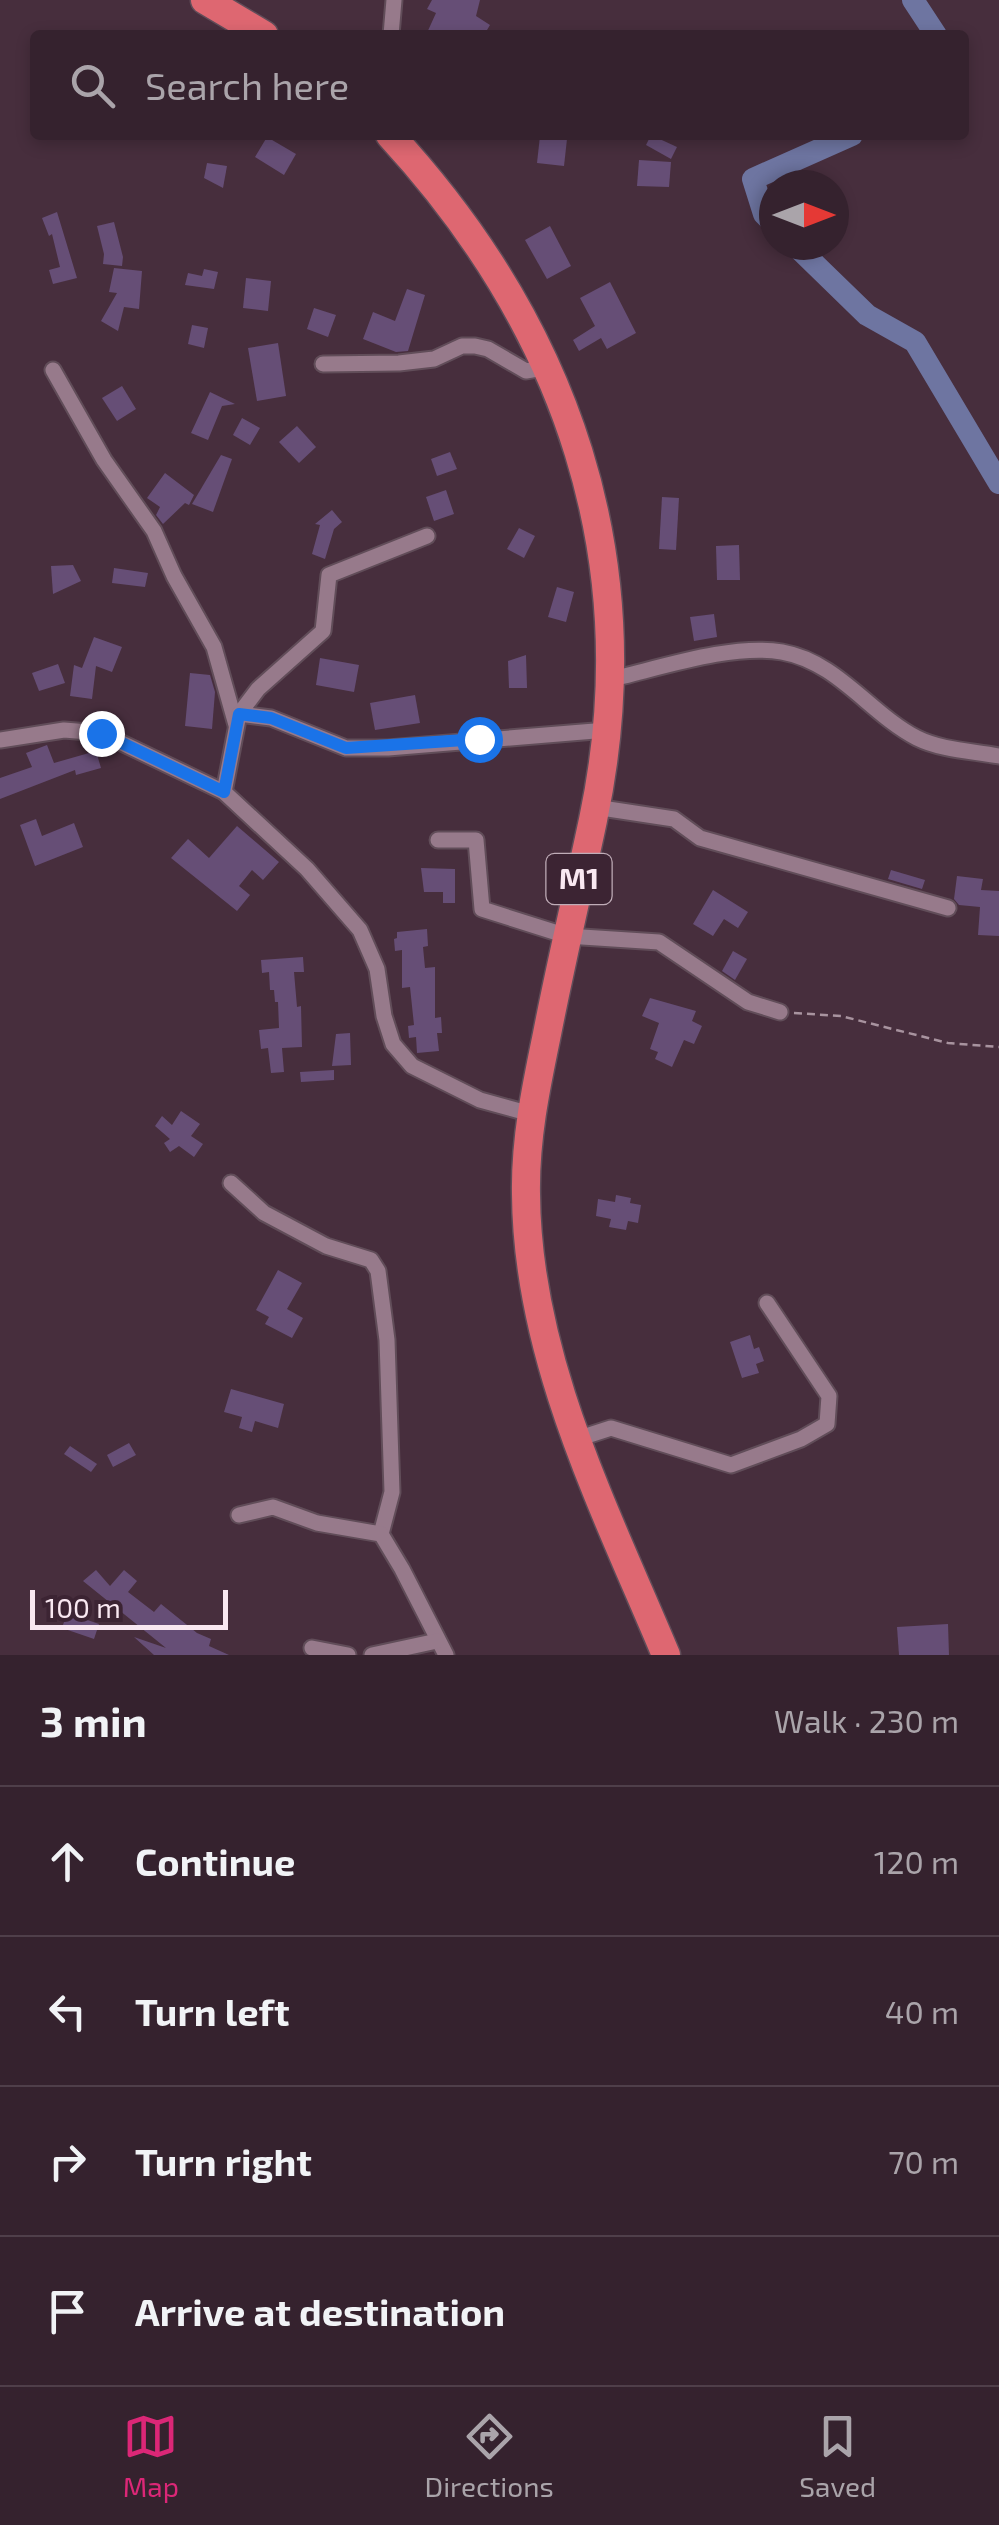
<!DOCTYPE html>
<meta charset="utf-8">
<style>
body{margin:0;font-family:"Exo 2",sans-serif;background:#3d2a36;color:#f1f3f6}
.compass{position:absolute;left:759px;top:170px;width:90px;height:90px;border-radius:50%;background:#35222e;box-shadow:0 5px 15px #0003;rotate:90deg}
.scale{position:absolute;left:30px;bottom:25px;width:198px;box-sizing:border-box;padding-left:10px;border:5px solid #f9e8f1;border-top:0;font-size:28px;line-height:35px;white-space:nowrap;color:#f9e8f1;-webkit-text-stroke:8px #3c2433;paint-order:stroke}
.stop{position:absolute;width:30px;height:30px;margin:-22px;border:8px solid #1a73e8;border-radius:50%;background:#fff}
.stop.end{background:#1a73e8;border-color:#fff;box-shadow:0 2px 10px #0008}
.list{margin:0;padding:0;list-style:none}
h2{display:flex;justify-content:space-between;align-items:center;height:130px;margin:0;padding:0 40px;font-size:42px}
h2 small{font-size:32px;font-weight:400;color:#aaa4aa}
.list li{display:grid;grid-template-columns:65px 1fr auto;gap:30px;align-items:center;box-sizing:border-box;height:150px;padding:0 40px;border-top:2px solid #4f3f4a}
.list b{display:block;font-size:38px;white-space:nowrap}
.list em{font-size:32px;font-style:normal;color:#aaa4aa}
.icon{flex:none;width:55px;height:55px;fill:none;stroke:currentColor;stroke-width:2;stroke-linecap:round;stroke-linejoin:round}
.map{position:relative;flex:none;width:999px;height:1655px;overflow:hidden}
.search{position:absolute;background:#35222e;box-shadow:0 5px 15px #0003;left:30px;right:30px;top:30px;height:110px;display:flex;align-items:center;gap:25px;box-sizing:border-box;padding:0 35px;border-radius:10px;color:#aaa4aa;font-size:38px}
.sheet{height:730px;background:#35222e}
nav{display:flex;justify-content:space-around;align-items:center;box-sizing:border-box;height:140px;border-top:2px solid #4f3f4a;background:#35222e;font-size:28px;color:#aaa4aa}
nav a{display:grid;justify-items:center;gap:5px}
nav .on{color:#db2777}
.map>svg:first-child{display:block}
</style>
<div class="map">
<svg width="999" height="1655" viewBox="0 0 999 1655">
<rect width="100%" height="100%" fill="#472e3d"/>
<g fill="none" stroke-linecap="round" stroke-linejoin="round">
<!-- river -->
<g stroke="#6e75a1" stroke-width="22">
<path d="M 913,0 L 936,35"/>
<path d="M 774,224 L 764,214 L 753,179 L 852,135"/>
<path d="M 795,245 L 867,315 L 915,342 L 999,483"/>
</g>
</g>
<!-- building -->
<g fill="#664e76">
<path d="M 432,0 L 480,0 L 476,16 L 490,25 L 484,35 L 426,35 L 436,13 L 427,9 Z"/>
<path d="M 651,135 L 677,147 L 671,159 L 646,145 Z"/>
<path d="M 540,136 L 567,139 L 564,166 L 537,163 Z"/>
<path d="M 267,137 L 296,154 L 284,175 L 255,157 Z"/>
<path d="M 639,160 L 671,162 L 669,187 L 637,186 Z"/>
<path d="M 207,163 L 227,166 L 223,188 L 204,178 Z"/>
<path d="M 57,212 L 77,278 L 53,284 L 49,270 L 60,267 L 52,234 L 49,236 L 42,218 Z"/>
<path d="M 114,222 L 123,257 L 122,266 L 103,264 L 104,254 L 97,226 Z"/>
<path d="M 550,226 L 571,266 L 547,279 L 525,240 Z"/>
<path d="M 114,268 L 142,271 L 139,309 L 124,307 L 118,331 L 101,321 L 117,293 L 109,292 Z"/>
<path d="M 204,269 L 218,272 L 214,289 L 185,285 L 188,273 L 202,276 Z"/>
<path d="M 246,278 L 271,281 L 268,311 L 243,308 Z"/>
<path d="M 610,282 L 636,333 L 607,349 L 601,338 L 579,351 L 573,340 L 595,326 L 580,298 Z"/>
<path d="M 407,289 L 425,295 L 408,351 L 396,352 L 363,339 L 373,312 L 395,321 Z"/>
<path d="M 314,308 L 336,315 L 328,337 L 307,329 Z"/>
<path d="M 192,325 L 208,328 L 204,348 L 188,344 Z"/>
<path d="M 278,343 L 286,396 L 257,401 L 248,348 Z"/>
<path d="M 122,386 L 136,409 L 117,421 L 102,398 Z"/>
<path d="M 210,392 L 235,404 L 222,406 L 208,440 L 191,433 Z"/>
<path d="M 242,418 L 260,428 L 250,445 L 233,435 Z"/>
<path d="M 297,426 L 316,447 L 299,463 L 279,442 Z"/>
<path d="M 450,452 L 457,469 L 437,476 L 431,459 Z"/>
<path d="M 221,455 L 232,459 L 213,512 L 192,504 Z"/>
<path d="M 165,473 L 194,495 L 189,505 L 185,503 L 163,524 L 156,515 L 160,507 L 147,498 Z"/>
<path d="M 446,490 L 454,514 L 434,521 L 426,497 Z"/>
<path d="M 662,497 L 679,498 L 676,550 L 659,549 Z"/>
<path d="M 332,510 L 342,522 L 334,529 L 325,559 L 312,554 L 320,525 L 315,524 Z"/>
<path d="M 519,528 L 535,536 L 524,558 L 507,549 Z"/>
<path d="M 739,545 L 740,580 L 717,580 L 716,546 Z"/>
<path d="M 73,565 L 81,581 L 53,594 L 51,566 Z"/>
<path d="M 114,568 L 148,573 L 145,587 L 112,583 Z"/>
<path d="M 557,587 L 574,592 L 566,622 L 548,617 Z"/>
<path d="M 714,614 L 717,637 L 694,641 L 690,617 Z"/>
<path d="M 94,637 L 122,647 L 112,672 L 96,666 L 92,699 L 70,696 L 74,665 L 82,668 Z"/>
<path d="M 526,655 L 527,688 L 509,688 L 508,661 Z"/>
<path d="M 320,658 L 359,665 L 354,692 L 316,685 Z"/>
<path d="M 58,664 L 65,683 L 39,691 L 32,673 Z"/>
<path d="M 190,673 L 210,675 L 215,692 L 212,729 L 185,726 Z"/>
<path d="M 415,695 L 420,723 L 375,730 L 370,703 Z"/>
<path d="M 47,745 L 54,763 L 96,751 L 101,768 L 76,775 L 75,770 L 0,799 L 0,778 L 32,767 L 26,753 Z"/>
<path d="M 36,819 L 42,836 L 74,823 L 83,847 L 35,866 L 20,825 Z"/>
<path d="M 237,826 L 279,862 L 263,880 L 252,870 L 239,886 L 250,895 L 237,911 L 171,858 L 188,839 L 209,858 Z"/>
<path d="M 421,868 L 455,869 L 455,903 L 443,903 L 443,892 L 424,892 Z"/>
<path d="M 891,870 L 925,880 L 922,889 L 888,879 Z"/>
<path d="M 957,876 L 983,879 L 981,890 L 999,891 L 999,936 L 978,935 L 980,907 L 959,905 L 954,899 Z"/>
<path d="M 713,890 L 748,912 L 738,928 L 724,919 L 713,936 L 693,924 Z"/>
<path d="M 427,929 L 428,946 L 423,947 L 425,968 L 435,967 L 435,1018 L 441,1017 L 442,1033 L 437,1033 L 439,1051 L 417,1053 L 416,1037 L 409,1038 L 408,1026 L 414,1025 L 410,987 L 402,988 L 402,950 L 395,951 L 394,939 L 397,938 L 397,932 Z"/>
<path d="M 733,951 L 747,959 L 735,980 L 722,971 Z"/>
<path d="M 303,957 L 304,972 L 294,972 L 297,1007 L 301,1006 L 302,1047 L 282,1048 L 284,1072 L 271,1073 L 268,1048 L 261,1049 L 259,1030 L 279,1028 L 278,1002 L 275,1002 L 274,990 L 270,990 L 269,972 L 262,973 L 261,960 Z"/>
<path d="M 650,998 L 696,1011 L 692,1021 L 702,1026 L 694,1044 L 684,1040 L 672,1067 L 655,1059 L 658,1052 L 650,1049 L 659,1023 L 642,1016 Z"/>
<path d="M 350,1033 L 351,1065 L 332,1066 L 336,1034 Z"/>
<path d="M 334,1070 L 334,1080 L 301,1082 L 300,1072 Z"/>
<path d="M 181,1111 L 200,1124 L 191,1136 L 203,1144 L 194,1157 L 179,1146 L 170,1152 L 164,1143 L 170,1139 L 155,1126 L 162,1116 L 172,1125 Z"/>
<path d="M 616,1195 L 631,1198 L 630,1203 L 641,1205 L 638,1223 L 628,1221 L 626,1230 L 609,1227 L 611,1219 L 596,1216 L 598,1199 L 615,1202 Z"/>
<path d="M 278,1270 L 302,1283 L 287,1309 L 303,1318 L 292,1338 L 265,1324 L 269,1317 L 256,1310 Z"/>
<path d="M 750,1335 L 754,1349 L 759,1347 L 764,1361 L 756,1364 L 759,1373 L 742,1378 L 730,1342 Z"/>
<path d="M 231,1389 L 284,1404 L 278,1428 L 255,1421 L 252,1432 L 239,1428 L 242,1417 L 224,1412 Z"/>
<path d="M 129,1443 L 136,1455 L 113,1467 L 107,1455 Z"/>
<path d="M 70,1446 L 97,1464 L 91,1472 L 64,1454 Z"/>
<path d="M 96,1570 L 110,1586 L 124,1570 L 137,1581 L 128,1592 L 154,1612 L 161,1604 L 197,1633 L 211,1639 L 209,1646 L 229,1655 L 154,1655 L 134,1637 L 166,1648 L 83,1581 Z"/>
<path d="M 67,1613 L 99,1624 L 94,1639 L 62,1628 Z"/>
<path d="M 948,1624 L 949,1655 L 899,1655 L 897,1627 Z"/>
</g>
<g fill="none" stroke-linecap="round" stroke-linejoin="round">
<defs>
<g id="street">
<path d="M 391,35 L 394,0"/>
<path d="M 323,364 L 399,363 L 434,359 L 462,346 L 475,346 L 488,349 L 526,371 L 549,367"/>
<path d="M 53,370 L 104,460 L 154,531 L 174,576 L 214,647 L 236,725"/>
<path d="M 608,680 C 657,669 732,643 782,652 C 838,662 869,713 917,738 C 941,750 972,751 999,756"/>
<path d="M 239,714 L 271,718 L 346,748 L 388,748 L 607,730"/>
<path d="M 0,740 L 64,730 L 101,733 L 224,792 L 307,869 L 360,930 L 377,969 L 384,1016 L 393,1044 L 412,1066 L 480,1100 L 531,1114"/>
<path d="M 224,792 L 239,714 L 258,689 L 323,631 L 329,575 L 427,536"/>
<path d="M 595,807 L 674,819 L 700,838 L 948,908"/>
<path d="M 438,840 L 476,840 L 482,909 L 567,936 L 659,942 L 748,1002 L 780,1012"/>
<path d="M 231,1183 L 264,1213 L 326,1246 L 371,1260 L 378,1271 L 387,1340 L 392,1492 L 381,1534"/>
<path d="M 577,1439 L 611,1428 L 731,1465 L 801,1439 L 827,1424 L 829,1396 L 767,1303"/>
<path d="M 239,1515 L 273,1507 L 317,1523 L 381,1534 L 402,1569 L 446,1655"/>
<path d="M 312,1648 L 348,1655"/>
<path d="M 372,1655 L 437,1641"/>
</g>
<g id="highway">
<path d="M 205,0 L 264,35"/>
<path d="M 390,135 C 567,327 648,560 593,820 C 578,891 561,962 547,1034 C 536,1087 525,1139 526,1194 C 527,1357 604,1507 666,1655"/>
</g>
</defs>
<!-- street casing -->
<use href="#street" stroke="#614d59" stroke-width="19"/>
<!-- highway casing -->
<use href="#highway" stroke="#614d59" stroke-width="31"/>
<!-- path -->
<path stroke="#a8939f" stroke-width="2.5" stroke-dasharray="8 5" stroke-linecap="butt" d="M 794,1013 L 841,1016 L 948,1043 L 999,1047"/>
<!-- street -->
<use href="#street" stroke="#977a8b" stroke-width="15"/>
<!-- highway -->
<use href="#highway" stroke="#de6771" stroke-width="28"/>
</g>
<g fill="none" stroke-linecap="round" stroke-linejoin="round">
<!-- route -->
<path stroke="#1a73e8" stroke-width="12" d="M 101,733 L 224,792 L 239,714 L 271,718 L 346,748 L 479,739"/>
</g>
<g text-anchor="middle" stroke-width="8" stroke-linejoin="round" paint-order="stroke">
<!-- shield labels -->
<rect fill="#3c2433" stroke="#c0adb8" stroke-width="2.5" x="546.5" y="854" width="65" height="50" rx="8"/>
<g font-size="30" font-weight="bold" fill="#f9e8f1">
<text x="579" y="889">M1</text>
</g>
</g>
</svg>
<svg class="compass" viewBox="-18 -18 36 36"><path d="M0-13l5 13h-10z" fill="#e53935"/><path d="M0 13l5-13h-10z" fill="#aaa4aa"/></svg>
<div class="scale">100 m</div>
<div class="stop" style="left:479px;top:739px"></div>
<div class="stop end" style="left:101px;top:733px"></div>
<div class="search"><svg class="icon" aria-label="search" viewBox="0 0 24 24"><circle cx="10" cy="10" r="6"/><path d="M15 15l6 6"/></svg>Search here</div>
</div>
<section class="sheet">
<h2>3 min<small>Walk · 230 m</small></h2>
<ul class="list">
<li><svg class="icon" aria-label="ahead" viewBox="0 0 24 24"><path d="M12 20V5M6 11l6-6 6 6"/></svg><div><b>Continue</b></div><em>120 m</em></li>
<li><svg class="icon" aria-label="left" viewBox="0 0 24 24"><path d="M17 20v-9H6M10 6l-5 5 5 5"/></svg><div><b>Turn left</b></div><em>40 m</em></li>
<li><svg class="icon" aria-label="right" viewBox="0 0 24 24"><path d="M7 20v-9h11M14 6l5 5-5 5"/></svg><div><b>Turn right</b></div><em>70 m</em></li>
<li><svg class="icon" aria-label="arrive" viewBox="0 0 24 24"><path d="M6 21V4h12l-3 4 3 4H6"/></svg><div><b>Arrive at destination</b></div></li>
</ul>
</section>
<nav>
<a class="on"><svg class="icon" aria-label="map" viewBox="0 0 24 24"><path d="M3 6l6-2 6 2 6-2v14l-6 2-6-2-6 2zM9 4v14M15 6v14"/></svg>Map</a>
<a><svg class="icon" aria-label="directions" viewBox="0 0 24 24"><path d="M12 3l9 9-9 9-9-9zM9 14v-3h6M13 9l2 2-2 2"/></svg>Directions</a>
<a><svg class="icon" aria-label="saved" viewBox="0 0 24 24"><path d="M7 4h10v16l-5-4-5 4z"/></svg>Saved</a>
</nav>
